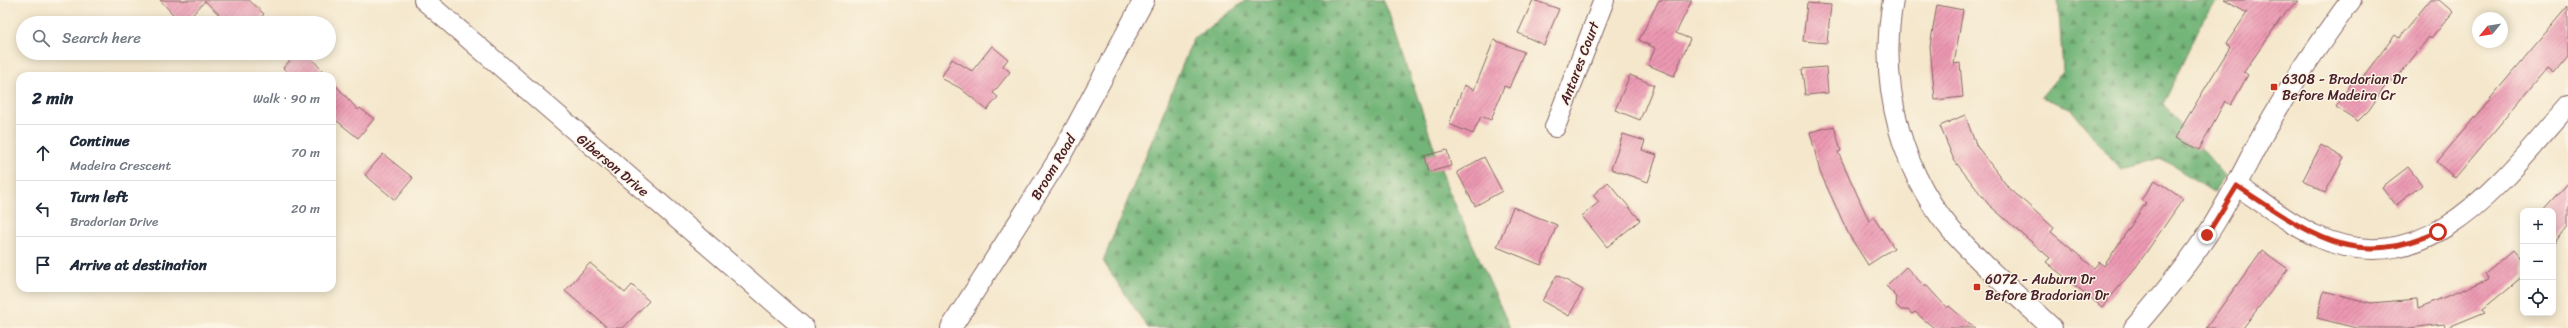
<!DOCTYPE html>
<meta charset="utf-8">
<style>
body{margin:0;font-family:Sriracha,sans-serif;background:#f6f6f7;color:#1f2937}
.controls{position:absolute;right:12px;bottom:12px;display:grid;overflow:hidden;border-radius:8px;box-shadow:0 2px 10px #0003}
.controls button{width:36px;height:36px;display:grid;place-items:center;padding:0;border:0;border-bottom:1px solid #e0e1e3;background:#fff;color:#1f2937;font:20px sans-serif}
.compass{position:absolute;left:2472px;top:12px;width:36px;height:36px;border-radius:50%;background:#fff;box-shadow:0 2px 10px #0003;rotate:240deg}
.stop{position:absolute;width:12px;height:12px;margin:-9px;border:3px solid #c8321e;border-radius:50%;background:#fff}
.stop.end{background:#c8321e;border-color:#fff;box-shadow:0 1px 4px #0008}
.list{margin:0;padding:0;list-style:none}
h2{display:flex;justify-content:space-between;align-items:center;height:52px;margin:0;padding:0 16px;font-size:17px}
h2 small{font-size:13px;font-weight:400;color:#747a83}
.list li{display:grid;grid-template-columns:26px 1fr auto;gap:12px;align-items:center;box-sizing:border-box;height:56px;padding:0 16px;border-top:1px solid #e0e1e3}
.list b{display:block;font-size:15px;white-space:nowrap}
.list p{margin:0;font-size:13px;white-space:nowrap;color:#747a83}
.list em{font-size:13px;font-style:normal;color:#747a83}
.icon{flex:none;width:22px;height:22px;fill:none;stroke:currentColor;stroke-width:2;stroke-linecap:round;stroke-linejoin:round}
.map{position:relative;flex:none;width:2568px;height:328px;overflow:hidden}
.search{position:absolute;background:#fff;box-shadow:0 2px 10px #0003;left:16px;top:16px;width:320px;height:44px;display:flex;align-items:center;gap:10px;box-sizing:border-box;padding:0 14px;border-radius:22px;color:#747a83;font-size:15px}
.panel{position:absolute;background:#fff;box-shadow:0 2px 10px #0003;left:16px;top:72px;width:320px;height:220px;border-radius:12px}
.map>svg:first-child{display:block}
</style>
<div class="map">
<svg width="2568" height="328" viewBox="0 0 2568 328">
<defs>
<pattern id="forest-firs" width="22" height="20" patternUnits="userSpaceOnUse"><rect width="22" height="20" fill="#73b578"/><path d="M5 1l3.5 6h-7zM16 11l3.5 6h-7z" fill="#609363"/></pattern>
<pattern id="building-hatch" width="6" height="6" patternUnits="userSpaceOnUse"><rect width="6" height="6" fill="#ec98b2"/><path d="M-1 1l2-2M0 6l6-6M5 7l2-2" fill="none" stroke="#c17b91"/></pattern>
</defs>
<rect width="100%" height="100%" fill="#fcf5e5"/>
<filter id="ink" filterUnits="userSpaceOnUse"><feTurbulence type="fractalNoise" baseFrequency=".025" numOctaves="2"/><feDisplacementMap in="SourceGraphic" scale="8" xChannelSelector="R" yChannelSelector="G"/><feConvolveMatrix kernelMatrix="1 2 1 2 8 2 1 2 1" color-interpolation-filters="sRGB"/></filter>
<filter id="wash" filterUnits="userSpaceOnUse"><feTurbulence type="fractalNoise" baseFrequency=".012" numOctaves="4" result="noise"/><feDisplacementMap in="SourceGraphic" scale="16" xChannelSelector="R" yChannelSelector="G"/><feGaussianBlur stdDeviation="0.9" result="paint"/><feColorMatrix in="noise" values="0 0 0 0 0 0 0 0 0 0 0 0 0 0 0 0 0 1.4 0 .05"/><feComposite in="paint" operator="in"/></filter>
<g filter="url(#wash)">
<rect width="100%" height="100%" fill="#f4e7cc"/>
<!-- forest -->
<g fill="url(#forest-firs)" stroke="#5e6a52">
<path d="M 1246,0 L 1383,0 L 1391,17 L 1446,184 L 1510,328 L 1148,328 L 1103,261 L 1193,39 Z"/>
<path d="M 2058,0 L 2218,0 L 2203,20 L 2163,104 L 2225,176 L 2213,192 L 2161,158 L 2120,170 L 2070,108 L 2041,97 L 2063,71 Z"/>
</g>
<g id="blocks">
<!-- building -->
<g fill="url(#building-hatch)">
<path d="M 160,0 L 249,0 L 264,14 L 256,23 L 228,23 L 205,1 L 185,23 L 181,23 Z"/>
<path d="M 1533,0 L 1559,9 L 1544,45 L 1518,33 Z"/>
<path d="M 1659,0 L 1692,0 L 1676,33 L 1690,39 L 1674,76 L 1648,65 L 1655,48 L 1639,40 Z"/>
<path d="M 2224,0 L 2298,0 L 2282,17 L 2244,72 L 2248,75 L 2231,105 L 2225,101 L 2199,150 L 2175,138 L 2230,47 L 2226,44 L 2247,13 Z"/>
<path d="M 2430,0 L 2439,0 L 2453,12 L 2431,39 L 2429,37 L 2394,82 L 2390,79 L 2369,110 L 2358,121 L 2336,107 L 2356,76 L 2361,79 L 2395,35 L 2399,38 Z"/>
<path d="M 1807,3 L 1831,5 L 1827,43 L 1803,41 Z"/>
<path d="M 1937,5 L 1963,10 L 1954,64 L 1960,63 L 1963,97 L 1935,100 L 1930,46 Z"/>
<path d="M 2568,6 L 2568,55 L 2553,73 L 2547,68 L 2455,178 L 2437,162 Z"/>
<path d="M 1494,40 L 1524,52 L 1509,88 L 1504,86 L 1491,120 L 1481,116 L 1473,134 L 1449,124 L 1464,85 L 1474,90 Z"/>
<path d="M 992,46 L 1008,59 L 1003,66 L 1010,72 L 993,93 L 998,97 L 987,110 L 960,88 L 941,78 L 952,59 L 972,71 Z"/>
<path d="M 297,53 L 307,53 L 327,76 L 292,76 L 283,68 Z"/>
<path d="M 1826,67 L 1828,93 L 1805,95 L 1802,69 Z"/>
<path d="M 1630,75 L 1654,85 L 1640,120 L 1615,110 Z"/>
<path d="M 332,81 L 358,110 L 360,108 L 374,119 L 358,138 L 332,117 Z"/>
<path d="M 1965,115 L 1976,145 L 2008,187 L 2054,228 L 2051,232 L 2094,268 L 2099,262 L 2104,266 L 2146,203 L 2141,200 L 2155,180 L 2183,199 L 2136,267 L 2102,307 L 2046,262 L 2050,258 L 1989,205 L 1954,160 L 1940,126 Z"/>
<path d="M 1834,126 L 1841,151 L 1838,152 L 1869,221 L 1874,217 L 1894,248 L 1868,265 L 1849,235 L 1820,172 L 1810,132 Z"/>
<path d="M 1623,134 L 1645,141 L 1642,150 L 1657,155 L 1648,182 L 1611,169 Z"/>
<path d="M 2321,145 L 2344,158 L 2325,193 L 2303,180 Z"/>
<path d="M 1447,150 L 1451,166 L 1429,172 L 1425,156 Z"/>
<path d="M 383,154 L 413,178 L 395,200 L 365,175 Z"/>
<path d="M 1484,157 L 1502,191 L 1475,206 L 1457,172 Z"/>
<path d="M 2408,167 L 2422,185 L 2396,205 L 2382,187 Z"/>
<path d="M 1608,182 L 1640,220 L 1607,247 L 1582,216 L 1599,202 L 1593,195 Z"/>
<path d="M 2568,183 L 2568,225 L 2553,245 L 2553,211 L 2543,211 Z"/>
<path d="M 1513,207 L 1557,225 L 1541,265 L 1497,247 Z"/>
<path d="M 2262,250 L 2288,269 L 2243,328 L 2206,328 Z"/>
<path d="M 2513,250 L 2523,262 L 2523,276 L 2483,309 L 2485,312 L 2446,328 L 2444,324 L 2409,328 L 2356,328 L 2317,318 L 2324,291 L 2371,303 L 2417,299 L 2418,308 L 2489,279 L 2485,274 Z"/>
<path d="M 590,263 L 625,293 L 632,285 L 649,301 L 623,328 L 608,328 L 565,291 Z"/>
<path d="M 1906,267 L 1924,286 L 1927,286 L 1947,308 L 1949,306 L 1975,328 L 1934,328 L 1915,312 L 1912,314 L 1908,310 L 1901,310 L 1896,305 L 1897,297 L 1886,286 Z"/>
<path d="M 1557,275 L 1583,290 L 1569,316 L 1542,301 Z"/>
</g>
</g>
</g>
<g filter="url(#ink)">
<use href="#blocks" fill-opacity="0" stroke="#866563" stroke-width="1"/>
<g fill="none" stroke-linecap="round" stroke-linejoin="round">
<defs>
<g id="minor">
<path d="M 424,0 L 804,328"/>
<path d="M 1893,0 C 1878,85 1901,179 1962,242 C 1990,272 2022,300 2052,328"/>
<path d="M 1555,127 L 1604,0"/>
<path d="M 2237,186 C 2263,202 2289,224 2316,236 C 2428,287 2504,178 2568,106"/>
<path d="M 951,328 L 1060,157 L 1144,0"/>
<path d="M 2134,328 C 2160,298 2185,268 2207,235 C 2233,196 2251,153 2275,113 C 2298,74 2324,37 2351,0"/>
</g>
</defs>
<!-- minor casing -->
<use href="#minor" stroke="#866563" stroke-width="22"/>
<!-- minor -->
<use href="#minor" stroke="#fff" stroke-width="20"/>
</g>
</g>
<g fill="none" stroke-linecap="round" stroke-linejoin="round" filter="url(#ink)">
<!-- route -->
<path stroke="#c8321e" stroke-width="5" d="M 2207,235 L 2237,186 C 2309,232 2350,271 2438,232"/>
</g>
<!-- markers -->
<g fill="#c8321e" stroke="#fcf5e5" stroke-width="1.5">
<rect x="2270" y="83" width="8" height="8" rx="2"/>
<rect x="1973" y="283" width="8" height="8" rx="2"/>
</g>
<g text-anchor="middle" stroke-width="3" stroke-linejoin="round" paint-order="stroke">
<!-- street labels -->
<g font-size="14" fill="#4a1f2b" stroke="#fcf5e5">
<text transform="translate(1579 63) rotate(-69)" y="5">Antares Court</text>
<text transform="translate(613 165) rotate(40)" y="5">Giberson Drive</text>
<text transform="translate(1053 167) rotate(-59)" y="5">Broom Road</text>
</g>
<!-- poi labels -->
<g font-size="14" fill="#4a1f2b" stroke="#fcf5e5" text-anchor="start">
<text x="2282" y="84">6308 - Bradorian Dr<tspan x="2282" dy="16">Before Madeira Cr</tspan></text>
<text x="1985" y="284">6072 - Auburn Dr<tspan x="1985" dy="16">Before Bradorian Dr</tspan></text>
</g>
</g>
</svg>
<div class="controls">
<button>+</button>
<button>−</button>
<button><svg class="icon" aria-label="locate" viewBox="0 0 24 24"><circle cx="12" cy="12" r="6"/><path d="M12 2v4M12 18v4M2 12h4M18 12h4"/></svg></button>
</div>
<svg class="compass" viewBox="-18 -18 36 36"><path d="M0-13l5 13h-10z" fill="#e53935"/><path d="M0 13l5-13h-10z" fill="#747a83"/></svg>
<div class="stop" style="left:2438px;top:232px"></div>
<div class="stop end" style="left:2207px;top:235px"></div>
<div class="search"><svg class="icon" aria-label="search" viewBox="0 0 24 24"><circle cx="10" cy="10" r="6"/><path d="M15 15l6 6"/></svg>Search here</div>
<section class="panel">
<h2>2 min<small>Walk · 90 m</small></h2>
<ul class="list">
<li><svg class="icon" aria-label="ahead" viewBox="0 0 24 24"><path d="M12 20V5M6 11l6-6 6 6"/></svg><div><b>Continue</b><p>Madeira Crescent</p></div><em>70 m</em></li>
<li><svg class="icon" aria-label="left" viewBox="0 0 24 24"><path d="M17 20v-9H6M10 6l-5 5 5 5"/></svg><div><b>Turn left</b><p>Bradorian Drive</p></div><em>20 m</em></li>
<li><svg class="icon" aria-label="arrive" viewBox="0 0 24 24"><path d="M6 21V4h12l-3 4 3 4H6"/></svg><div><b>Arrive at destination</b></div></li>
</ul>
</section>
</div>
